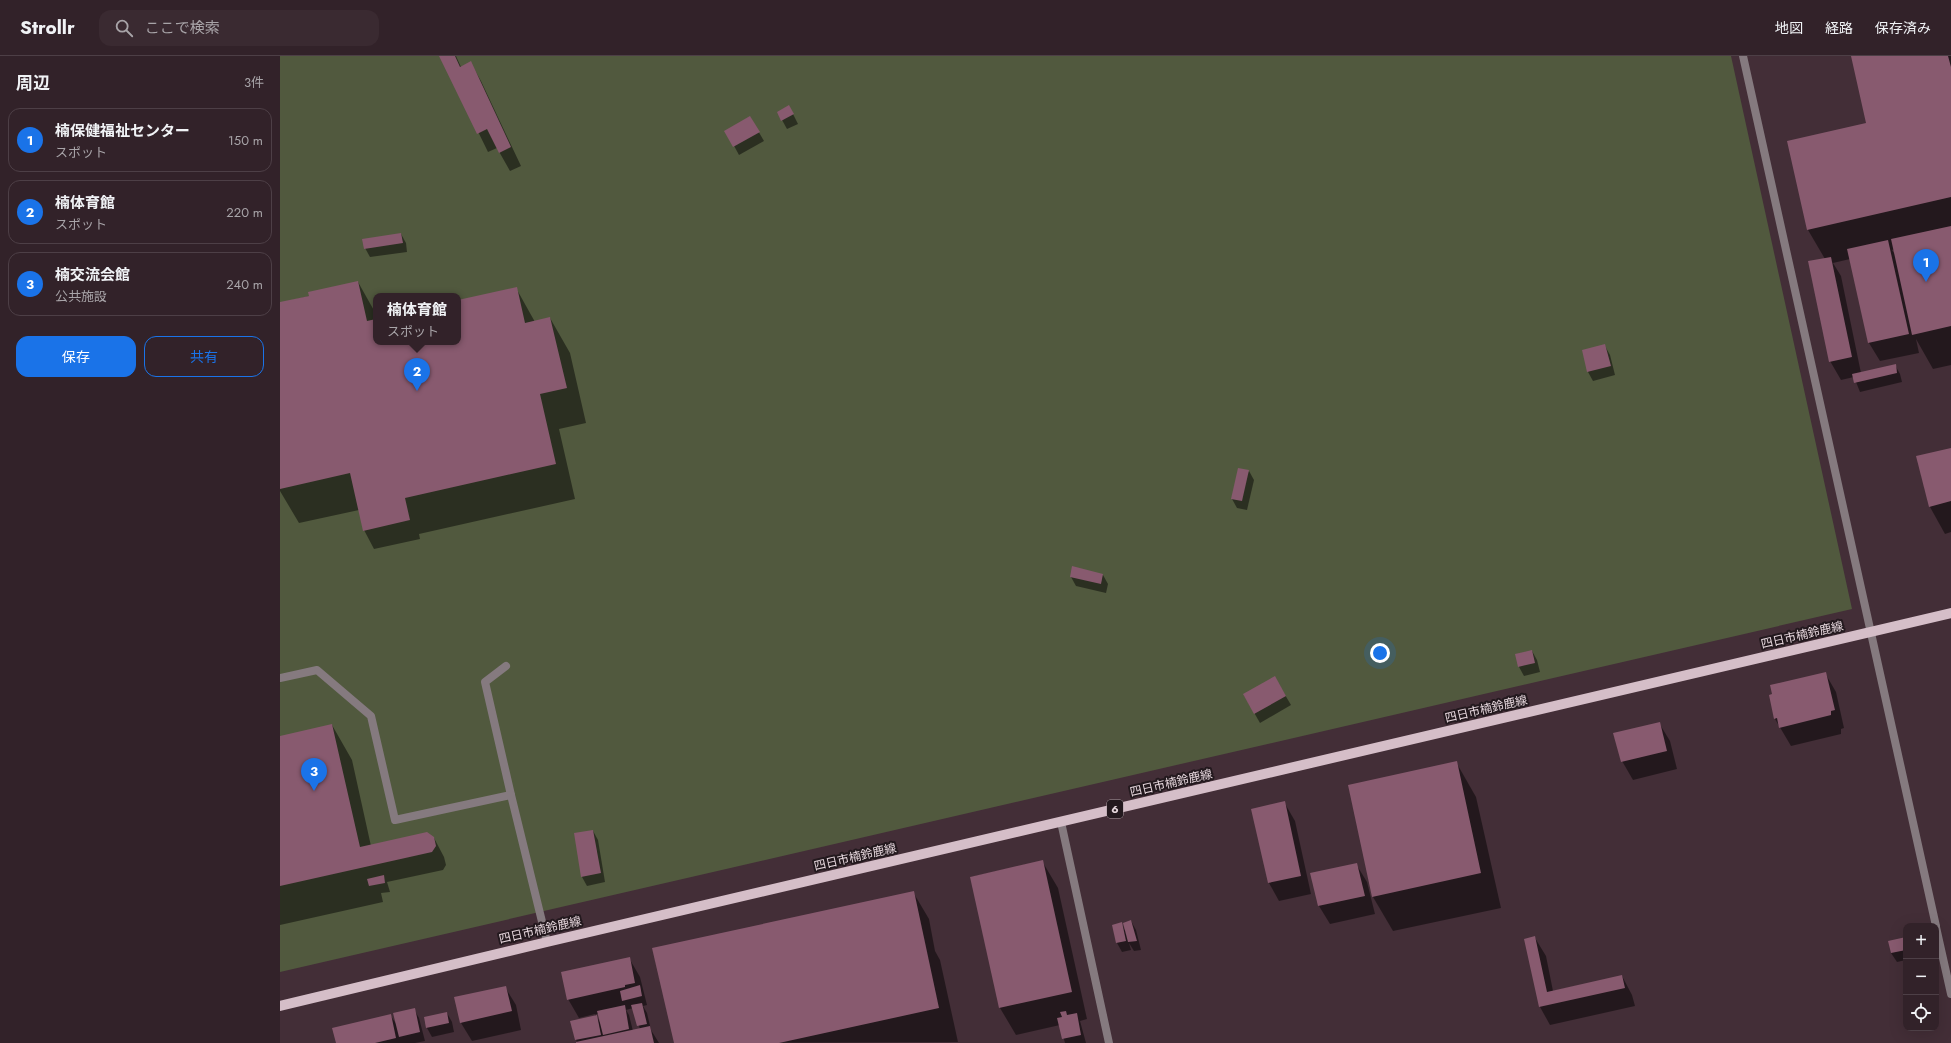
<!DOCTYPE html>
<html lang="ja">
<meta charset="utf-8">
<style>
body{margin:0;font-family:Jost,"Noto Sans JP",sans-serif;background:#3a2a31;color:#f1f3f6}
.controls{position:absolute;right:12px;bottom:12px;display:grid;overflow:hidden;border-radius:8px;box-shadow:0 4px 16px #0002}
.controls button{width:36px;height:36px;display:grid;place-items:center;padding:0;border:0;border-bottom:1px solid #4d3f46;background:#322229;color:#f1f3f6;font:20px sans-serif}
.you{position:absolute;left:1100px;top:597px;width:14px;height:14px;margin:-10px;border:3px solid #fff;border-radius:50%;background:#1a73e8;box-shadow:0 0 0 6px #1a73e833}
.badge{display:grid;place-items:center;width:26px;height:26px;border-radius:50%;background:#1a73e8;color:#fff;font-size:13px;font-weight:700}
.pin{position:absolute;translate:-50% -33px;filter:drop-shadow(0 1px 2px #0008)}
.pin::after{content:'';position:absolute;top:21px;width:14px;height:12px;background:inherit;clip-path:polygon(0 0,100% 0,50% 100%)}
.popup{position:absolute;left:93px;top:237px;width:88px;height:52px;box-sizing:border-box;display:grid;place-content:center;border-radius:8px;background:#322229;filter:drop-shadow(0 1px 3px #0005);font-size:13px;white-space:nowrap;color:#a8a4a8}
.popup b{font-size:15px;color:#f1f3f6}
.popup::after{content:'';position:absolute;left:50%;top:100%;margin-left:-8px;border:8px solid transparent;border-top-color:#322229}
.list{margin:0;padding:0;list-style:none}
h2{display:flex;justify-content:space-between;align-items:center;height:52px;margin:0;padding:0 16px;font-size:17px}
h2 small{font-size:13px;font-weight:400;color:#a8a4a8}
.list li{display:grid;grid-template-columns:26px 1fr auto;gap:12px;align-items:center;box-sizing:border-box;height:64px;margin:0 8px 8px;padding:0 8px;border:1px solid #4d3f46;border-radius:12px}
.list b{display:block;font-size:15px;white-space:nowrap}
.list p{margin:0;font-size:13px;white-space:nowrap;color:#a8a4a8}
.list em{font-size:13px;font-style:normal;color:#a8a4a8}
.actions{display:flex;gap:8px;padding:12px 16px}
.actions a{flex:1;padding:9px 0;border:1px solid #1a73e8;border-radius:12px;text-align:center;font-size:14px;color:#1a73e8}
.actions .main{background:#1a73e8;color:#fff}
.icon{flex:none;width:22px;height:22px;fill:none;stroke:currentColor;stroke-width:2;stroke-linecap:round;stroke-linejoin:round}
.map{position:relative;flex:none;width:1671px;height:987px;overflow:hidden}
header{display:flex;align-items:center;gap:24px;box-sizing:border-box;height:56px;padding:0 20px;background:#322229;border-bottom:1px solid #4d3f46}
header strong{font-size:19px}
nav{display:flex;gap:22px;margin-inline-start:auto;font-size:14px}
.search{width:280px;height:36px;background:#3a2a31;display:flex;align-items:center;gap:10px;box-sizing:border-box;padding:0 14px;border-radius:12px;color:#a8a4a8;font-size:15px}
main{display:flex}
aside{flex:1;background:#322229}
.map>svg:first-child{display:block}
</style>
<header>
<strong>Strollr</strong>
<div class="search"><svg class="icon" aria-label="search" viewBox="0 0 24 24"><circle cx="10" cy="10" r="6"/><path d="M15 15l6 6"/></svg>ここで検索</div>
<nav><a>地図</a><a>経路</a><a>保存済み</a></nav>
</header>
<main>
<aside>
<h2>周辺<small>3件</small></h2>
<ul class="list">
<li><span class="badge">1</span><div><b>楠保健福祉センター</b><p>スポット</p></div><em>150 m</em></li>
<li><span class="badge">2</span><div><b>楠体育館</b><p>スポット</p></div><em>220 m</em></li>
<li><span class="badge">3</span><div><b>楠交流会館</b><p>公共施設</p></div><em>240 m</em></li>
</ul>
<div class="actions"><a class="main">保存</a><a>共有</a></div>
</aside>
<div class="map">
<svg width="1671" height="987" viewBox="0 0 1671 987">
<rect width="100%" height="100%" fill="#432e37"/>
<!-- green -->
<path fill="#51593e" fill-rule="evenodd" d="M 0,0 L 1451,0 L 1572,553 L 0,916 ZM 96,240 L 178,240 L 178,286 L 96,286 Z"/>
<!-- shadow -->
<g fill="#0007" fill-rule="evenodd">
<path d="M 161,0 L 176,0 L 181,11 L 191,7 L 201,25 L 241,110 L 230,115 L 217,92 L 208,96 Z"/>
<path d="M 1572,0 L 1671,0 L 1671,309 L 1653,313 L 1636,283 L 1639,297 L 1600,305 L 1589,287 L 1570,203 L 1553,207 L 1561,220 L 1581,317 L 1615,309 L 1620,318 L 1622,326 L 1580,336 L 1574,321 L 1561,324 L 1550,305 L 1545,203 L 1528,174 L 1587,68 ZM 1615,193 L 1616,200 L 1612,194 Z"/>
<path d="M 509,50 L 518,68 L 507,73 L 502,64 Z"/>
<path d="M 470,61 L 484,85 L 459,99 L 446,75 Z"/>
<path d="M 121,178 L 126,187 L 127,196 L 90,201 L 85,192 Z"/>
<path d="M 78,226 L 96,258 L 96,286 L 178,286 L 178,245 L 236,232 L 255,266 L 270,262 L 290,297 L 306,367 L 279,373 L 295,443 L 139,478 L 140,483 L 94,493 L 84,474 L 79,454 L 19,467 L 0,435 L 0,247 L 30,240 Z"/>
<path d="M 1325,290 L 1330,299 L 1335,319 L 1313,325 L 1308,316 Z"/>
<path d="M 1671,393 L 1671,476 L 1665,478 L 1650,451 Z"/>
<path d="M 969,415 L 974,424 L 967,454 L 957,452 L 952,443 Z"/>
<path d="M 823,519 L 828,528 L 826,537 L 796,530 L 791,521 Z"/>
<path d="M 1252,595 L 1257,604 L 1260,616 L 1244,620 L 1239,611 L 1236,599 Z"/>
<path d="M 1545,617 L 1556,636 L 1564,672 L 1561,673 L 1561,678 L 1511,690 L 1495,663 L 1490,640 Z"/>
<path d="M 995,622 L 1011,649 L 980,667 L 964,639 Z"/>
<path d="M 1379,667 L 1390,685 L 1397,713 L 1353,724 L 1342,705 Z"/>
<path d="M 52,669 L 72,704 L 91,790 L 154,782 L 164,801 L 166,809 L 163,814 L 107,826 L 110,836 L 101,837 L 103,846 L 0,869 L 0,681 Z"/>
<path d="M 1176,706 L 1196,741 L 1221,852 L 1113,875 L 1093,841 Z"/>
<path d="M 1004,746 L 1015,765 L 1031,838 L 999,845 L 989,827 Z"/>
<path d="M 313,775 L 318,784 L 325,826 L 307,830 L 302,821 Z"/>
<path d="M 762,805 L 778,832 L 807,963 L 800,965 L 806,987 L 785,987 L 780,969 L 736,979 L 720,952 L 691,821 Z"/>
<path d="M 1076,808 L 1087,826 L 1095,858 L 1050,868 L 1039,850 L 1031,818 Z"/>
<path d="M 633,836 L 649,863 L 655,895 L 660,904 L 678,986 L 395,987 Z"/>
<path d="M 851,865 L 856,874 L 861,894 L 854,895 L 849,887 L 851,894 L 842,896 L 837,887 L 841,867 L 845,874 Z"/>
<path d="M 1255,882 L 1266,900 L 1273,935 L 1342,920 L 1352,939 L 1355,950 L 1270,969 L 1260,951 Z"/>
<path d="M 1626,882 L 1626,904 L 1617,906 L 1611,897 Z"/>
<path d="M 349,902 L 360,921 L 367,949 L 363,950 L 367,957 L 371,974 L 379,987 L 297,987 L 292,966 L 315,960 L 315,958 L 299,962 L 288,943 ZM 353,952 L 360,973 L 353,975 L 349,959 L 346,954 ZM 315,958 L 319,958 L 321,968 Z"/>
<path d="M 225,931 L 236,949 L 241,974 L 192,985 L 181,967 Z"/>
<path d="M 134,953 L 139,962 L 145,985 L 135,987 L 57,987 L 110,959 L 117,969 Z"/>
<path d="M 167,957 L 172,966 L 174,976 L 152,981 L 147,972 L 145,962 Z"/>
</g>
<!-- building -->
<g fill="#885a6f">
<path d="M 159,0 L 175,0 L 180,11 L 191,5 L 231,91 L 219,97 L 207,73 L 197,78 Z"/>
<path d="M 1571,0 L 1668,0 L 1671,11 L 1671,141 L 1527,174 L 1507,85 L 1586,67 Z"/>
<path d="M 509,49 L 514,58 L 501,65 L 497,56 Z"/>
<path d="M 470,60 L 480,76 L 453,91 L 444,75 Z"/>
<path d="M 1671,170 L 1671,270 L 1632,279 L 1611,183 Z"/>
<path d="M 121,177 L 123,187 L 84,193 L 82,183 Z"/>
<path d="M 1608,184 L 1629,278 L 1588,287 L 1567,193 Z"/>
<path d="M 1551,201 L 1572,301 L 1549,306 L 1528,205 Z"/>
<path d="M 78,225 L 87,265 L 96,263 L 96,286 L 178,286 L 178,244 L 237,231 L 245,267 L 270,261 L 287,332 L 260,338 L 276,408 L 125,442 L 130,464 L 83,475 L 70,417 L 0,433 L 0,246 L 29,240 L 28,236 Z"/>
<path d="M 1325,288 L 1331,310 L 1307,316 L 1302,294 Z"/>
<path d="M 1616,308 L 1617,317 L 1574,327 L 1572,318 Z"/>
<path d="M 1671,392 L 1671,445 L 1649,451 L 1636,400 Z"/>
<path d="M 958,412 L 969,414 L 962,445 L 951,443 Z"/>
<path d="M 792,510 L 823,518 L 821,528 L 790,521 Z"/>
<path d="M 1252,594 L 1255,607 L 1238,611 L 1235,598 Z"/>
<path d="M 1546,616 L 1555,654 L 1551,655 L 1551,659 L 1499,672 L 1497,662 L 1494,663 L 1489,639 L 1492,638 L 1490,629 Z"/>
<path d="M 995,620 L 1006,640 L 974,658 L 963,638 Z"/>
<path d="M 1380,666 L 1387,695 L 1341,706 L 1333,677 Z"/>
<path d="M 52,668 L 80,791 L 147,776 L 154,781 L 156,790 L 152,796 L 0,830 L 0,680 Z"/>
<path d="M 1177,705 L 1201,817 L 1092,841 L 1068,729 Z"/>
<path d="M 1005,745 L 1021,820 L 988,827 L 971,753 Z"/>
<path d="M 313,774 L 321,817 L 301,821 L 294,777 Z"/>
<path d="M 763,804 L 792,936 L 719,952 L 690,821 Z"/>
<path d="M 1077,807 L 1085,840 L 1038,850 L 1030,817 Z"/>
<path d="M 104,819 L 105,827 L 89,830 L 87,823 Z"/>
<path d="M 634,835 L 659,952 L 499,987 L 394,987 L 372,892 Z"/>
<path d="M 851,864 L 857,885 L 848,886 L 843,867 Z"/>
<path d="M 842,866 L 846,885 L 836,887 L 832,869 Z"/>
<path d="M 1255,880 L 1267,936 L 1342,919 L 1345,932 L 1259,951 L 1244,883 Z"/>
<path d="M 1626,881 L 1626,894 L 1611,897 L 1608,885 Z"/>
<path d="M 350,901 L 355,927 L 345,929 L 345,931 L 287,944 L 281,916 Z"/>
<path d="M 360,929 L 362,940 L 342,945 L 340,935 Z"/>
<path d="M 226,930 L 232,955 L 180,967 L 174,941 Z"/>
<path d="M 362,947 L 367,968 L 357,970 L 351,949 Z"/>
<path d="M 345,949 L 349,973 L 323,979 L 317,955 Z"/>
<path d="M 135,952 L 140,976 L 119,981 L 113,957 Z"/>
<path d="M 786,955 L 787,959 L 797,957 L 801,979 L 782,983 L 777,962 L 782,961 L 780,956 Z"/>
<path d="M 167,956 L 169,967 L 146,972 L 144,961 Z"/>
<path d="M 111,958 L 116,982 L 95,987 L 56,987 L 52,972 Z"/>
<path d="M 317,959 L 321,979 L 295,984 L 290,965 Z"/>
<path d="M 370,970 L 374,987 L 296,987 L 296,986 Z"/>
</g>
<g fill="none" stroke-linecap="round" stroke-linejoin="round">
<!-- lane -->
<g stroke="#857a7f" stroke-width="8">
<path d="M 226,610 L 205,626 L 231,739"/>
<path d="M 0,622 L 37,614 L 91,660 L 115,764 L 231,739 L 267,886"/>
</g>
<!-- street -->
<g stroke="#857a7f" stroke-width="8">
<path d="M 1463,0 L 1656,870"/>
<path d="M 781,766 L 829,987"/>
<path d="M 1656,871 L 1671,938"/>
</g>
<!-- primary -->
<path stroke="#d5bec8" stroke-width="10" d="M 0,950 L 267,886 L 1671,557"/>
</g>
<g text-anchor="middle" stroke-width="4" stroke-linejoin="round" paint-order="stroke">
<!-- shield labels -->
<rect fill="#23191e" stroke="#ab9da3" stroke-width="1" x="827" y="744" width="16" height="18" rx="3"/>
<g font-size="11" font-weight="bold" fill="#e5d6dc">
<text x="835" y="757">6</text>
</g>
<!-- street labels -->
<g font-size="12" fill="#e5d6dc" stroke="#23191e">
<text transform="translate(1522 579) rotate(-13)" y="4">四日市楠鈴鹿線</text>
<text transform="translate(1206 653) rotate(-13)" y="4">四日市楠鈴鹿線</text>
<text transform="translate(891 727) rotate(-13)" y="4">四日市楠鈴鹿線</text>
<text transform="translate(575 801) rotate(-13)" y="4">四日市楠鈴鹿線</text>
<text transform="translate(260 874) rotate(-13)" y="4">四日市楠鈴鹿線</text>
</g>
</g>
</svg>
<div class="controls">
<button>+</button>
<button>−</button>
<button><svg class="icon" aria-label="locate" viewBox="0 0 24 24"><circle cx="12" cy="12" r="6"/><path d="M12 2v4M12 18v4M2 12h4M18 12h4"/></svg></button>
</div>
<div class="you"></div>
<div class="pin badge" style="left:1646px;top:226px">1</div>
<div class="pin badge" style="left:137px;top:335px">2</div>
<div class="popup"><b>楠体育館</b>スポット</div>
<div class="pin badge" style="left:34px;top:735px">3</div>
</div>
</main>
